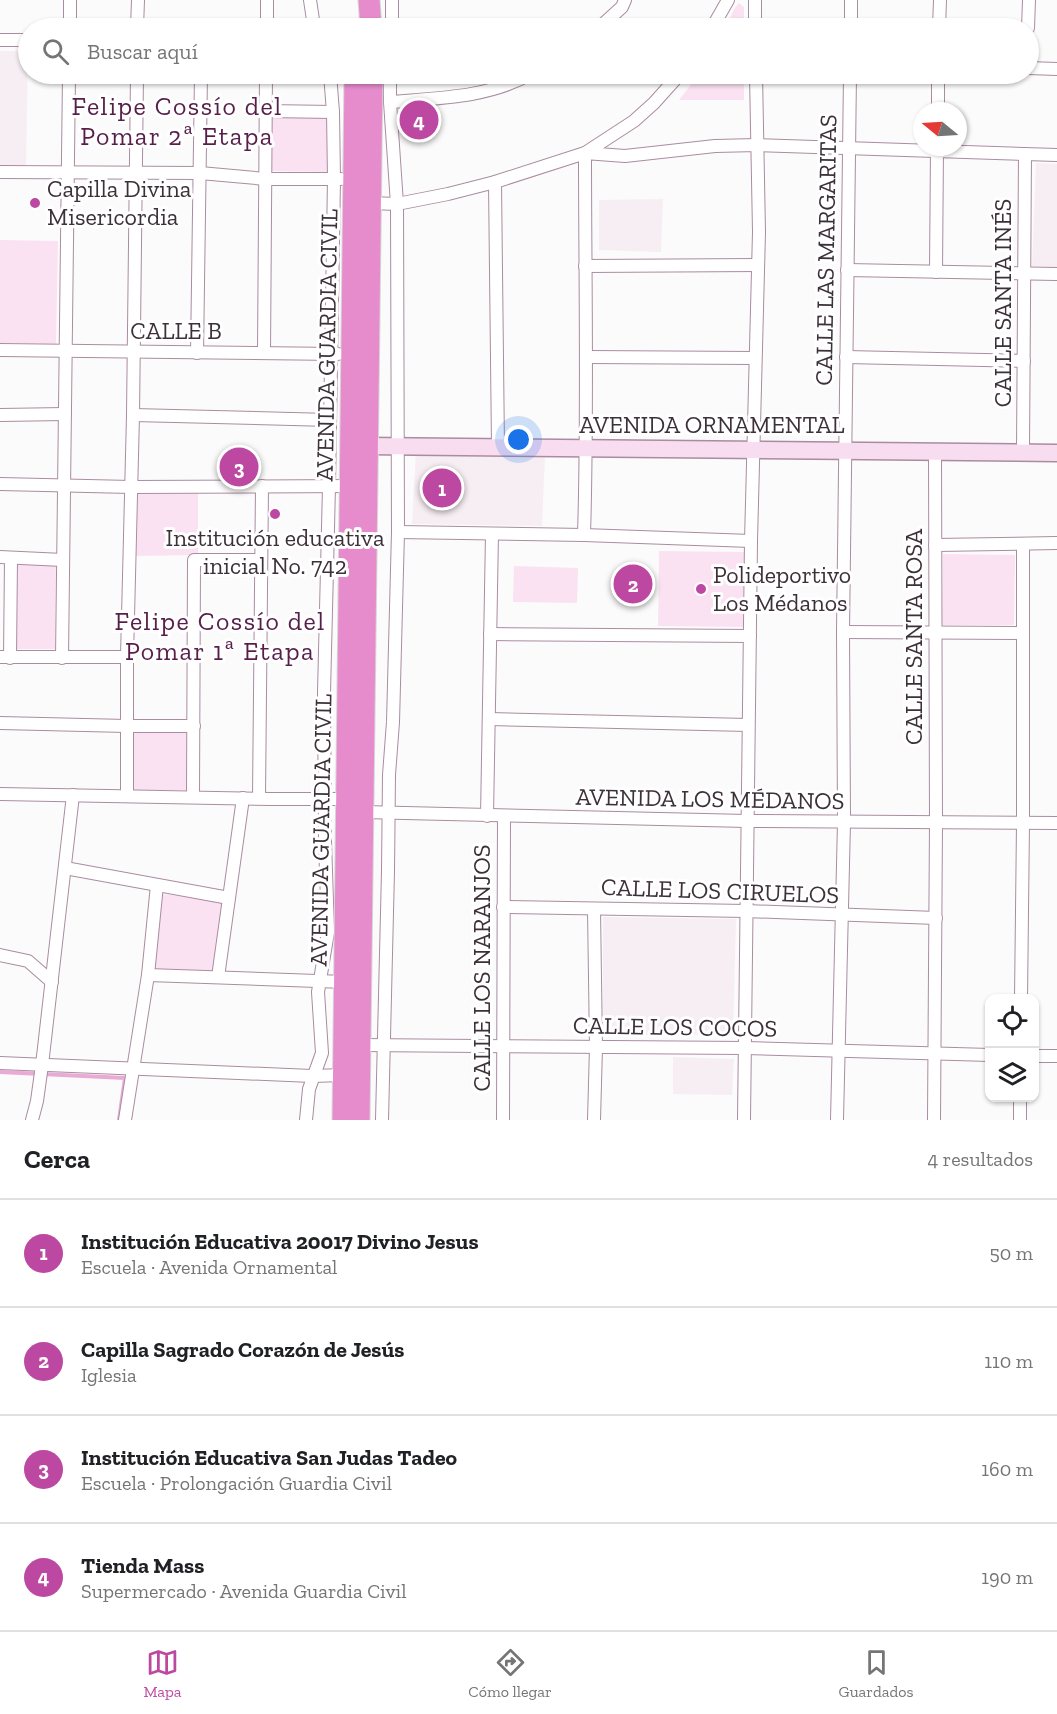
<!DOCTYPE html>
<html lang="es">
<meta charset="utf-8">
<style>
body{margin:0;font-family:"Zilla Slab",serif;background:#f2f2f2;color:#202124}
.controls{position:absolute;right:18px;bottom:18px;display:grid;overflow:hidden;border-radius:12px;box-shadow:0 2px 4px #0004}
.controls button{width:54px;height:54px;display:grid;place-items:center;padding:0;border:0;border-bottom:2px solid #e0e0e0;background:#fff;color:#202124;font:30px sans-serif}
.compass{position:absolute;left:913px;top:102px;width:54px;height:54px;border-radius:50%;background:#fff;box-shadow:0 2px 4px #0004;rotate:288deg}
.you{position:absolute;left:519px;top:440px;width:21px;height:21px;margin:-15px;border:4px solid #fff;border-radius:50%;background:#1a73e8;box-shadow:0 0 0 9px #1a73e833}
.badge{display:grid;place-items:center;width:39px;height:39px;border-radius:50%;background:#bd48a1;color:#fff;font-size:20px;font-weight:700}
.pin{position:absolute;translate:-50% -50%;border:3px solid #fff;box-shadow:0 2px 6px #0006}
.list{margin:0;padding:0;list-style:none}
h2{display:flex;justify-content:space-between;align-items:center;height:78px;margin:0;padding:0 24px;font-size:26px}
h2 small{font-size:20px;font-weight:400;color:#757577}
.list li{display:grid;grid-template-columns:39px 1fr auto;gap:18px;align-items:center;box-sizing:border-box;height:108px;padding:0 24px;border-top:2px solid #e0e0e0}
.list b{display:block;font-size:22px;white-space:nowrap}
.list p{margin:0;font-size:20px;white-space:nowrap;color:#757577}
.list em{font-size:20px;font-style:normal;color:#757577}
.icon{flex:none;width:33px;height:33px;fill:none;stroke:currentColor;stroke-width:2;stroke-linecap:round;stroke-linejoin:round}
.map{position:relative;flex:none;width:1057px;height:1120px;overflow:hidden}
.search{position:absolute;background:#fff;box-shadow:0 2px 4px #0004;left:18px;right:18px;top:18px;height:66px;display:flex;align-items:center;gap:15px;box-sizing:border-box;padding:0 21px;border-radius:33px;color:#757577;font-size:22px}
.sheet{height:510px;background:#fff}
nav{display:flex;justify-content:space-around;align-items:center;box-sizing:border-box;height:84px;border-top:2px solid #e0e0e0;background:#fff;font-size:16px;color:#757577}
nav a{display:grid;justify-items:center;gap:3px}
nav .on{color:#bd48a1}
.map>svg:first-child{display:block}
</style>
<div class="map">
<svg width="1057" height="1120" viewBox="0 0 1057 1120">
<rect width="100%" height="100%" fill="#fbfbfb"/>
<!-- built -->
<g fill="#f6eef3">
<path d="M 0,51 L 28,51 L 26,165 L 0,165 Z"/>
<path d="M 1036,163 L 1057,164 L 1057,267 L 1032,266 Z"/>
<path d="M 663,199 L 661,252 L 599,250 L 599,200 Z"/>
<path d="M 416,450 L 545,455 L 542,526 L 412,524 Z"/>
<path d="M 603,917 L 736,919 L 733,1035 L 603,1035 Z"/>
<path d="M 673,1057 L 734,1059 L 732,1095 L 673,1094 Z"/>
</g>
<!-- green -->
<g fill="#fbe2f2">
<path d="M 739,3 L 744,7 L 744,28 L 726,28 L 734,9 Z"/>
<path d="M 699,74 L 744,74 L 744,100 L 679,100 Z"/>
<path d="M 271,116 L 327,118 L 328,172 L 271,171 Z"/>
<path d="M 0,240 L 58,241 L 56,344 L 0,343 Z"/>
<path d="M 198,492 L 198,555 L 136,556 L 136,494 Z"/>
<path d="M 659,551 L 744,552 L 743,627 L 658,626 Z"/>
<path d="M 943,554 L 1015,555 L 1014,625 L 942,625 Z"/>
<path d="M 14,560 L 56,562 L 55,649 L 13,649 Z"/>
<path d="M 514,566 L 578,568 L 577,603 L 513,602 Z"/>
<path d="M 133,728 L 189,730 L 187,790 L 133,790 Z"/>
<path d="M 160,894 L 223,900 L 214,974 L 152,969 Z"/>
</g>
<g fill="none" stroke-linecap="round" stroke-linejoin="round">
<!-- stream -->
<path stroke="#e9abd6" stroke-width="4" d="M 0,1072 L 125,1078 L 119,1120"/>
<defs>
<g id="street">
<path d="M 310,0 L 313,20 L 316,28"/>
<path d="M 755,0 L 755,28"/>
<path d="M 70,28 L 70,0"/>
<path d="M 137,28 L 138,0"/>
<path d="M 267,28 L 267,0"/>
<path d="M 392,28 L 392,0"/>
<path d="M 599,28 L 622,7 L 625,0"/>
<path d="M 712,28 L 728,0"/>
<path d="M 851,28 L 851,0"/>
<path d="M 939,28 L 940,0"/>
<path d="M 1028,28 L 1029,0"/>
<path d="M 0,40 L 28,40"/>
<path d="M 1028,68 L 1057,69"/>
<path d="M 390,102 C 437,98 488,98 530,74"/>
<path d="M 266,111 L 333,112"/>
<path d="M 938,111 L 938,74"/>
<path d="M 0,172 L 200,173 L 266,179 L 341,179"/>
<path d="M 495,182 L 498,447"/>
<path d="M 370,203 L 397,204 L 448,194 L 495,182 L 585,153 L 634,121 L 654,103 L 680,74"/>
<path d="M 585,266 L 758,265"/>
<path d="M 847,270 L 1057,274"/>
<path d="M 936,272 L 937,147"/>
<path d="M 0,350 L 338,354"/>
<path d="M 197,353 L 201,74"/>
<path d="M 264,353 L 266,74"/>
<path d="M 587,357 L 755,358"/>
<path d="M 846,357 L 1024,361"/>
<path d="M 0,415 L 65,414"/>
<path d="M 133,415 L 330,420"/>
<path d="M 1023,452 L 1025,154"/>
<path d="M 0,484 L 131,487 L 356,486"/>
<path d="M 398,532 L 584,535 L 751,541"/>
<path d="M 584,535 C 588,408 585,281 585,153 L 625,156 L 715,146 L 757,145 L 1057,155"/>
<path d="M 935,545 L 1057,543"/>
<path d="M 0,557 L 63,560"/>
<path d="M 843,632 L 1023,633"/>
<path d="M 490,634 L 750,636"/>
<path d="M 0,657 L 127,657"/>
<path d="M 10,658 L 11,558"/>
<path d="M 62,658 L 69,74"/>
<path d="M 489,719 L 748,725"/>
<path d="M 0,723 L 127,726 L 194,726"/>
<path d="M 0,794 L 271,799 L 347,799"/>
<path d="M 127,796 L 127,657 L 133,415 L 137,74"/>
<path d="M 193,796 L 194,560 L 261,560"/>
<path d="M 259,798 L 262,486"/>
<path d="M 363,812 L 747,821 L 1057,823"/>
<path d="M 487,816 L 492,534"/>
<path d="M 65,868 L 229,898"/>
<path d="M 503,907 L 746,911 L 936,918"/>
<path d="M 594,909 L 596,1047 L 594,1120"/>
<path d="M 0,955 L 28,961 L 52,982"/>
<path d="M 148,975 L 345,982"/>
<path d="M 218,977 L 243,798"/>
<path d="M 1021,999 L 1023,823 L 1023,544"/>
<path d="M 360,1045 L 745,1048 L 990,1055"/>
<path d="M 1034,1056 L 1057,1056"/>
<path d="M 0,1063 L 312,1076 L 343,1075"/>
<path d="M 32,1120 L 37,1101 L 42,1065 L 73,795"/>
<path d="M 125,1120 L 148,975 L 157,885"/>
<path d="M 306,1120 L 309,1089 L 322,1053 L 318,992 L 328,932 L 325,841 L 324,693 L 329,486 L 334,179 L 333,112 L 330,74"/>
<path d="M 382,1120 L 388,871 L 389,775 L 393,722 L 398,532 L 397,204 L 390,102 L 390,74"/>
<path d="M 503,1120 L 504,816"/>
<path d="M 744,1120 L 751,541 L 759,232 L 756,74"/>
<path d="M 837,1120 L 844,822 L 843,632 L 850,74"/>
<path d="M 934,1120 L 936,823 L 935,452"/>
<path d="M 1020,1120 L 1020,1098"/>
</g>
<path id="secondary" d="M 367,446 L 1057,453"/>
<g id="highway">
<path d="M 369,0 L 371,28"/>
<path d="M 343,1120 L 355,74"/>
<path d="M 359,1120 L 372,74"/>
</g>
</defs>
<!-- street casing -->
<use href="#street" stroke="#aa8ca0" stroke-width="14"/>
<!-- secondary casing -->
<use href="#secondary" stroke="#aa8ca0" stroke-width="19"/>
<!-- highway casing -->
<use href="#highway" stroke="#d8d6d7" stroke-width="23"/>
<!-- street -->
<use href="#street" stroke="#fff" stroke-width="12"/>
<!-- secondary -->
<use href="#secondary" stroke="#f8dcf0" stroke-width="16"/>
<!-- highway -->
<use href="#highway" stroke="#e68ccd" stroke-width="21"/>
</g>
<!-- markers -->
<g fill="#bd48a1" stroke="#fff" stroke-width="2">
<circle cx="35" cy="203" r="6"/>
<circle cx="275" cy="514" r="6"/>
<circle cx="701" cy="589" r="6"/>
</g>
<g text-anchor="middle" stroke-width="6" stroke-linejoin="round" paint-order="stroke">
<!-- poi labels -->
<g font-size="24" fill="#3d3139" stroke="#fff" text-anchor="start">
<text x="47" y="197">Capilla Divina<tspan x="47" dy="28">Misericordia</tspan></text>
<text x="275" y="546" text-anchor="middle">Institución educativa<tspan x="275" dy="28">inicial No. 742</tspan></text>
<text x="713" y="583">Polideportivo<tspan x="713" dy="28">Los Médanos</tspan></text>
</g>
<!-- street labels -->
<g font-size="24" fill="#3d3139" stroke="#fff">
<text transform="translate(826 250) rotate(-89)" y="8">CALLE LAS MARGARITAS</text>
<text transform="translate(1003 303) rotate(-90)" y="8">CALLE SANTA INÉS</text>
<text x="176" y="339">CALLE B</text>
<text transform="translate(327 345) rotate(-89)" y="8">AVENIDA GUARDIA CIVIL</text>
<text x="712" y="433">AVENIDA ORNAMENTAL</text>
<text transform="translate(914 637) rotate(-90)" y="8">CALLE SANTA ROSA</text>
<text transform="translate(710 799) rotate(1)" y="8">AVENIDA LOS MÉDANOS</text>
<text transform="translate(321 830) rotate(-89)" y="8">AVENIDA GUARDIA CIVIL</text>
<text transform="translate(720 891) rotate(2)" y="8">CALLE LOS CIRUELOS</text>
<text transform="translate(482 968) rotate(-90)" y="8">CALLE LOS NARANJOS</text>
<text transform="translate(675 1027) rotate(1)" y="8">CALLE LOS COCOS</text>
</g>
<!-- neighbourhood labels -->
<g font-size="26" letter-spacing="1.5" fill="#571e49" stroke="#fff">
<text x="177" y="115">Felipe Cossío del<tspan x="177" dy="30">Pomar 2ª Etapa</tspan></text>
<text x="220" y="630">Felipe Cossío del<tspan x="220" dy="30">Pomar 1ª Etapa</tspan></text>
</g>
</g>
</svg>
<div class="controls">
<button><svg class="icon" aria-label="locate" viewBox="0 0 24 24"><circle cx="12" cy="12" r="6"/><path d="M12 2v4M12 18v4M2 12h4M18 12h4"/></svg></button>
<button><svg class="icon" aria-label="layers" viewBox="0 0 24 24"><path d="M12 4l9 5-9 5-9-5zM3 14l9 5 9-5"/></svg></button>
</div>
<svg class="compass" viewBox="-18 -18 36 36"><path d="M0-13l5 13h-10z" fill="#e53935"/><path d="M0 13l5-13h-10z" fill="#757577"/></svg>
<div class="you"></div>
<div class="pin badge" style="left:442px;top:488px">1</div>
<div class="pin badge" style="left:633px;top:584px">2</div>
<div class="pin badge" style="left:239px;top:467px">3</div>
<div class="pin badge" style="left:419px;top:120px">4</div>
<div class="search"><svg class="icon" aria-label="search" viewBox="0 0 24 24"><circle cx="10" cy="10" r="6"/><path d="M15 15l6 6"/></svg>Buscar aquí</div>
</div>
<section class="sheet">
<h2>Cerca<small>4 resultados</small></h2>
<ul class="list">
<li><span class="badge">1</span><div><b>Institución Educativa 20017 Divino Jesus</b><p>Escuela · Avenida Ornamental</p></div><em>50 m</em></li>
<li><span class="badge">2</span><div><b>Capilla Sagrado Corazón de Jesús</b><p>Iglesia</p></div><em>110 m</em></li>
<li><span class="badge">3</span><div><b>Institución Educativa San Judas Tadeo</b><p>Escuela · Prolongación Guardia Civil</p></div><em>160 m</em></li>
<li><span class="badge">4</span><div><b>Tienda Mass</b><p>Supermercado · Avenida Guardia Civil</p></div><em>190 m</em></li>
</ul>
</section>
<nav>
<a class="on"><svg class="icon" aria-label="map" viewBox="0 0 24 24"><path d="M3 6l6-2 6 2 6-2v14l-6 2-6-2-6 2zM9 4v14M15 6v14"/></svg>Mapa</a>
<a><svg class="icon" aria-label="directions" viewBox="0 0 24 24"><path d="M12 3l9 9-9 9-9-9zM9 14v-3h6M13 9l2 2-2 2"/></svg>Cómo llegar</a>
<a><svg class="icon" aria-label="saved" viewBox="0 0 24 24"><path d="M7 4h10v16l-5-4-5 4z"/></svg>Guardados</a>
</nav>
